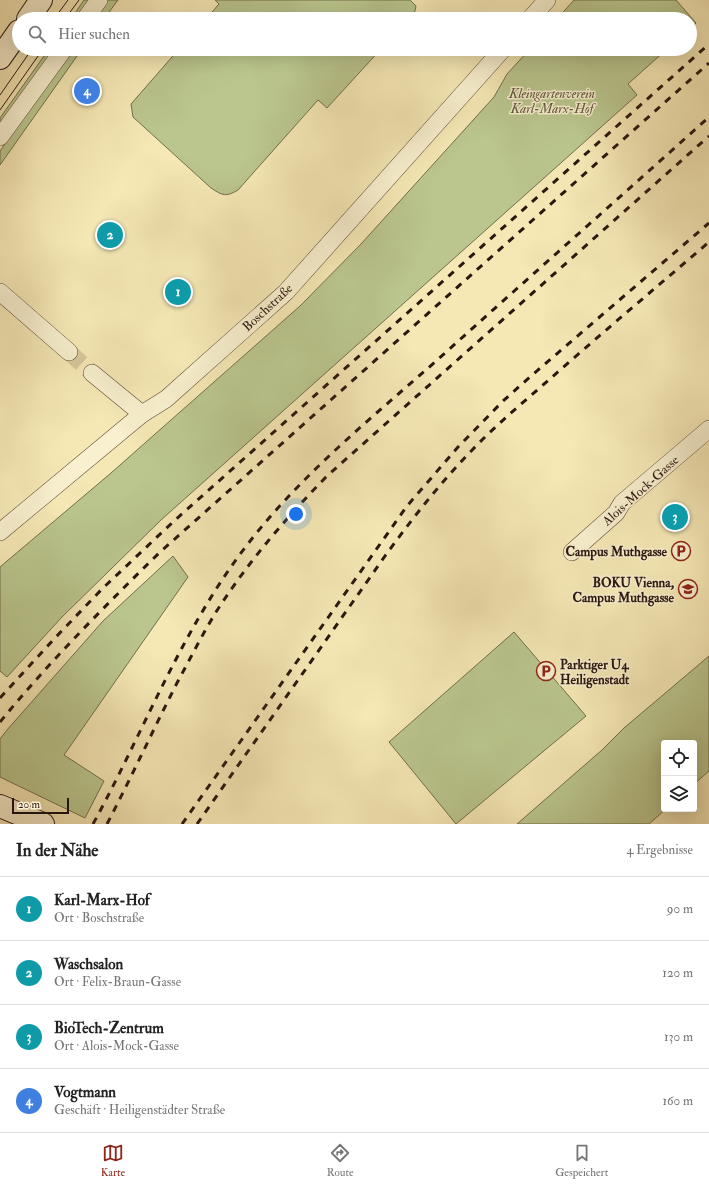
<!DOCTYPE html>
<html lang="de">
<meta charset="utf-8">
<style>
body{margin:0;font-family:"IM FELL Double Pica",serif;background:#f2f2f2;color:#222}
.controls{position:absolute;right:12px;bottom:12px;display:grid;overflow:hidden;border-radius:4px;box-shadow:0 4px 16px #0002}
.controls button{width:36px;height:36px;display:grid;place-items:center;padding:0;border:0;border-bottom:1px solid #e0e0e0;background:#fff;color:#222;font:20px sans-serif}
.scale{position:absolute;left:12px;bottom:10px;width:57px;box-sizing:border-box;padding-left:4px;border:2px solid #2b160f;border-top:0;font-size:11px;line-height:14px;white-space:nowrap;color:#2b160f;-webkit-text-stroke:3px #f8f0cf;paint-order:stroke}
.you{position:absolute;left:296px;top:514px;width:14px;height:14px;margin:-10px;border:3px solid #fff;border-radius:50%;background:#1a73e8;box-shadow:0 0 0 6px #1a73e833}
.badge{display:grid;place-items:center;width:26px;height:26px;border-radius:50%;background:#8f2418;color:#fff;font-size:13px;font-weight:700}
.pin{position:absolute;translate:-50% -50%;border:2px solid #fff;box-shadow:0 1px 4px #0006}
.list{margin:0;padding:0;list-style:none}
h2{display:flex;justify-content:space-between;align-items:center;height:52px;margin:0;padding:0 16px;font-size:17px}
h2 small{font-size:13px;font-weight:400;color:#767676}
.list li{display:grid;grid-template-columns:26px 1fr auto;gap:12px;align-items:center;box-sizing:border-box;height:64px;padding:0 16px;border-top:1px solid #e0e0e0}
.list b{display:block;font-size:15px;white-space:nowrap}
.list p{margin:0;font-size:13px;white-space:nowrap;color:#767676}
.list em{font-size:13px;font-style:normal;color:#767676}
.icon{flex:none;width:22px;height:22px;fill:none;stroke:currentColor;stroke-width:2;stroke-linecap:round;stroke-linejoin:round}
.map{position:relative;flex:none;width:709px;height:824px;overflow:hidden}
.search{position:absolute;background:#fff;box-shadow:0 4px 16px #0002;left:12px;right:12px;top:12px;height:44px;display:flex;align-items:center;gap:10px;box-sizing:border-box;padding:0 14px;border-radius:22px;color:#767676;font-size:15px}
.sheet{height:308px;background:#fff}
nav{display:flex;justify-content:space-around;align-items:center;box-sizing:border-box;height:56px;border-top:1px solid #e0e0e0;background:#fff;font-size:11px;color:#767676}
nav a{display:grid;justify-items:center;gap:2px}
nav .on{color:#8f2418}
.map>svg:first-child{display:block}
</style>
<div class="map">
<svg width="709" height="824" viewBox="0 0 709 824">
<rect width="100%" height="100%" fill="#f5e8b5"/>
<filter id="stains"><feTurbulence type="fractalNoise" baseFrequency=".005" numOctaves="4"/><feColorMatrix values="0 0 0 0 .2 0 0 0 0 .09 0 0 0 0 .02 0 0 0 .5 -.17"/></filter>
<radialGradient id="worn" r=".72"><stop offset=".6" stop-color="#630" stop-opacity="0"/><stop offset="1" stop-color="#630" stop-opacity=".3"/></radialGradient>
<!-- green -->
<g fill="#bac68e" stroke="#726e4e">
<path d="M 84,0 L 91,0 L 77,19 L 71,19 Z"/>
<path d="M 107,0 L 118,0 L 104,19 L 94,19 Z"/>
<path d="M 215,0 L 410,0 L 416,6 L 415,11 L 408,19 L 206,19 L 219,4 Z"/>
<path d="M 574,0 L 676,0 L 696,23 L 690,29 L 690,19 L 557,19 Z"/>
<path d="M 49,49 L 56,49 L 0,128 L 0,118 Z"/>
<path d="M 73,49 L 82,49 L 0,165 L 0,151 Z"/>
<path d="M 179,49 L 381,49 L 327,108 L 318,100 L 238,190 C 226,197 223,196 211,188 L 133,117 L 131,104 Z"/>
<path d="M 530,49 L 667,49 L 628,84 L 637,95 L 161,520 L 62,617 L 7,677 L 0,671 L 0,567 L 111,473 L 300,306 L 361,244 L 494,97 L 507,74 Z"/>
<path d="M 173,556 L 188,577 L 64,755 L 104,781 L 85,818 L 0,777 L 0,739 L 7,730 L 103,621 Z"/>
<path d="M 514,632 L 586,716 L 456,824 L 389,742 Z"/>
<path d="M 709,656 L 709,771 L 694,784 L 694,743 L 664,743 L 664,809 L 666,809 L 649,824 L 517,824 L 602,750 L 624,728 Z"/>
</g>
<g fill="none" stroke-linecap="round" stroke-linejoin="round">
<!-- street-tunnel -->
<path stroke="#d7c89c" stroke-width="17" stroke-dasharray="17 8" stroke-linecap="butt" d="M 69,352 L 92,373"/>
<defs>
<g id="street">
<path d="M 85,19 L 99,0"/>
<path d="M 530,19 L 547,0"/>
<path d="M 0,137 L 64,49"/>
<path d="M 0,292 L 69,352"/>
<path d="M 92,373 L 142,414"/>
<path d="M 0,532 L 142,414 L 166,399 L 286,292 L 503,49"/>
<path d="M 572,552 L 616,513 L 622,503 L 709,429"/>
</g>
<g id="secondary">
<path d="M 28,19 L 41,0"/>
<path d="M 0,58 L 19,31"/>
<path d="M 0,806 L 43,824"/>
</g>
</defs>
<!-- street casing -->
<use href="#street" stroke="#5e4a38" stroke-width="18"/>
<!-- secondary casing -->
<use href="#secondary" stroke="#2b160f" stroke-width="24"/>
<!-- street -->
<use href="#street" stroke="#f8f0cf" stroke-width="17"/>
<!-- secondary -->
<use href="#secondary" stroke="#f8f0cf" stroke-width="22"/>
<!-- tram -->
<g stroke="#2b160f" stroke-width="1">
<path d="M 54,19 L 68,0"/>
<path d="M 65,19 L 79,0"/>
<path d="M 0,95 L 32,49"/>
<path d="M 0,110 L 43,49"/>
</g>
<!-- rail -->
<g stroke="#2b160f" stroke-width="3" stroke-dasharray="7 7" stroke-linecap="butt">
<path d="M 0,698 L 54,639 L 102,589 L 174,521 L 709,44"/>
<path d="M 0,722 C 49,662 104,607 159,553 L 709,63"/>
<path d="M 93,824 C 144,731 182,629 247,545 C 301,475 369,420 435,362 C 526,280 618,199 709,117"/>
<path d="M 107,824 C 131,778 153,730 177,683 C 190,659 202,635 216,612 C 248,562 286,518 327,476 L 709,136"/>
<path d="M 182,824 L 407,506 L 458,447 L 503,401 L 531,376 L 709,223"/>
<path d="M 197,824 L 385,556 C 414,516 445,477 480,442 C 505,417 533,394 559,371 C 609,327 659,285 709,242"/>
</g>
</g>
<!-- icons -->
<defs>
<symbol id="parking-ring" viewBox="-11 -11 22 22"><circle r="9.5" fill="#f8f0cf" stroke="#8f2418" stroke-width="1.5"/><path d="M-3.5-5.5H1a3.5 3.5 0 0 1 0 7H-1V5.5H-3.5ZM-1-3.4V-.6H.8a1.4 1.4 0 0 0 0-2.8Z" fill="#8f2418"/></symbol>
<symbol id="university-ring" viewBox="-11 -11 22 22"><circle r="9.5" fill="#f8f0cf" stroke="#8f2418" stroke-width="1.5"/><path d="M0-5L7-2L0 1L-7-2ZM-4 1L0 2.5L4 1V4Q0 6-4 4Z" fill="#8f2418"/></symbol>
</defs>
<g fill-rule="evenodd">
<use href="#parking-ring" x="670" y="540" width="22" height="22"/>
<use href="#university-ring" x="677" y="578" width="22" height="22"/>
<use href="#parking-ring" x="535" y="660" width="22" height="22"/>
</g>
<g text-anchor="middle" stroke-width="3" stroke-linejoin="round" paint-order="stroke">
<!-- park labels -->
<g font-size="13" font-style="italic" fill="#5d543b" stroke="#f8f0cf">
<text x="552" y="98">Kleingartenverein<tspan x="552" dy="15">Karl-Marx-Hof</tspan></text>
</g>
<!-- street labels -->
<g font-size="13" fill="#2b160f" stroke="#f8f0cf">
<text transform="translate(267 307) rotate(-43)" y="5">Boschstraße</text>
<text transform="translate(640 490) rotate(-42)" y="5">Alois-Mock-Gasse</text>
</g>
<!-- poi labels -->
<g font-size="13" font-weight="bold" fill="#2b160f" stroke="#f8f0cf" text-anchor="end">
<text x="667" y="556">Campus Muthgasse</text>
<text x="674" y="587">BOKU Vienna,<tspan x="674" dy="15">Campus Muthgasse</tspan></text>
<text x="560" y="669" text-anchor="start">Parktiger U4<tspan x="560" dy="15">Heiligenstadt</tspan></text>
</g>
</g>
<rect width="100%" height="100%" filter="url(#stains)"/>
<rect width="100%" height="100%" fill="url(#worn)"/>
</svg>
<div class="controls">
<button><svg class="icon" aria-label="locate" viewBox="0 0 24 24"><circle cx="12" cy="12" r="6"/><path d="M12 2v4M12 18v4M2 12h4M18 12h4"/></svg></button>
<button><svg class="icon" aria-label="layers" viewBox="0 0 24 24"><path d="M12 4l9 5-9 5-9-5zM3 14l9 5 9-5"/></svg></button>
</div>
<div class="scale">20 m</div>
<div class="you"></div>
<div class="pin badge" style="left:178px;top:292px;background:#0f9aa8">1</div>
<div class="pin badge" style="left:110px;top:235px;background:#0f9aa8">2</div>
<div class="pin badge" style="left:675px;top:517px;background:#0f9aa8">3</div>
<div class="pin badge" style="left:87px;top:91px;background:#3f7fe0">4</div>
<div class="search"><svg class="icon" aria-label="search" viewBox="0 0 24 24"><circle cx="10" cy="10" r="6"/><path d="M15 15l6 6"/></svg>Hier suchen</div>
</div>
<section class="sheet">
<h2>In der Nähe<small>4 Ergebnisse</small></h2>
<ul class="list">
<li><span class="badge" style="background:#0f9aa8">1</span><div><b>Karl-Marx-Hof</b><p>Ort · Boschstraße</p></div><em>90 m</em></li>
<li><span class="badge" style="background:#0f9aa8">2</span><div><b>Waschsalon</b><p>Ort · Felix-Braun-Gasse</p></div><em>120 m</em></li>
<li><span class="badge" style="background:#0f9aa8">3</span><div><b>BioTech-Zentrum</b><p>Ort · Alois-Mock-Gasse</p></div><em>130 m</em></li>
<li><span class="badge" style="background:#3f7fe0">4</span><div><b>Vogtmann</b><p>Geschäft · Heiligenstädter Straße</p></div><em>160 m</em></li>
</ul>
</section>
<nav>
<a class="on"><svg class="icon" aria-label="map" viewBox="0 0 24 24"><path d="M3 6l6-2 6 2 6-2v14l-6 2-6-2-6 2zM9 4v14M15 6v14"/></svg>Karte</a>
<a><svg class="icon" aria-label="directions" viewBox="0 0 24 24"><path d="M12 3l9 9-9 9-9-9zM9 14v-3h6M13 9l2 2-2 2"/></svg>Route</a>
<a><svg class="icon" aria-label="saved" viewBox="0 0 24 24"><path d="M7 4h10v16l-5-4-5 4z"/></svg>Gespeichert</a>
</nav>
